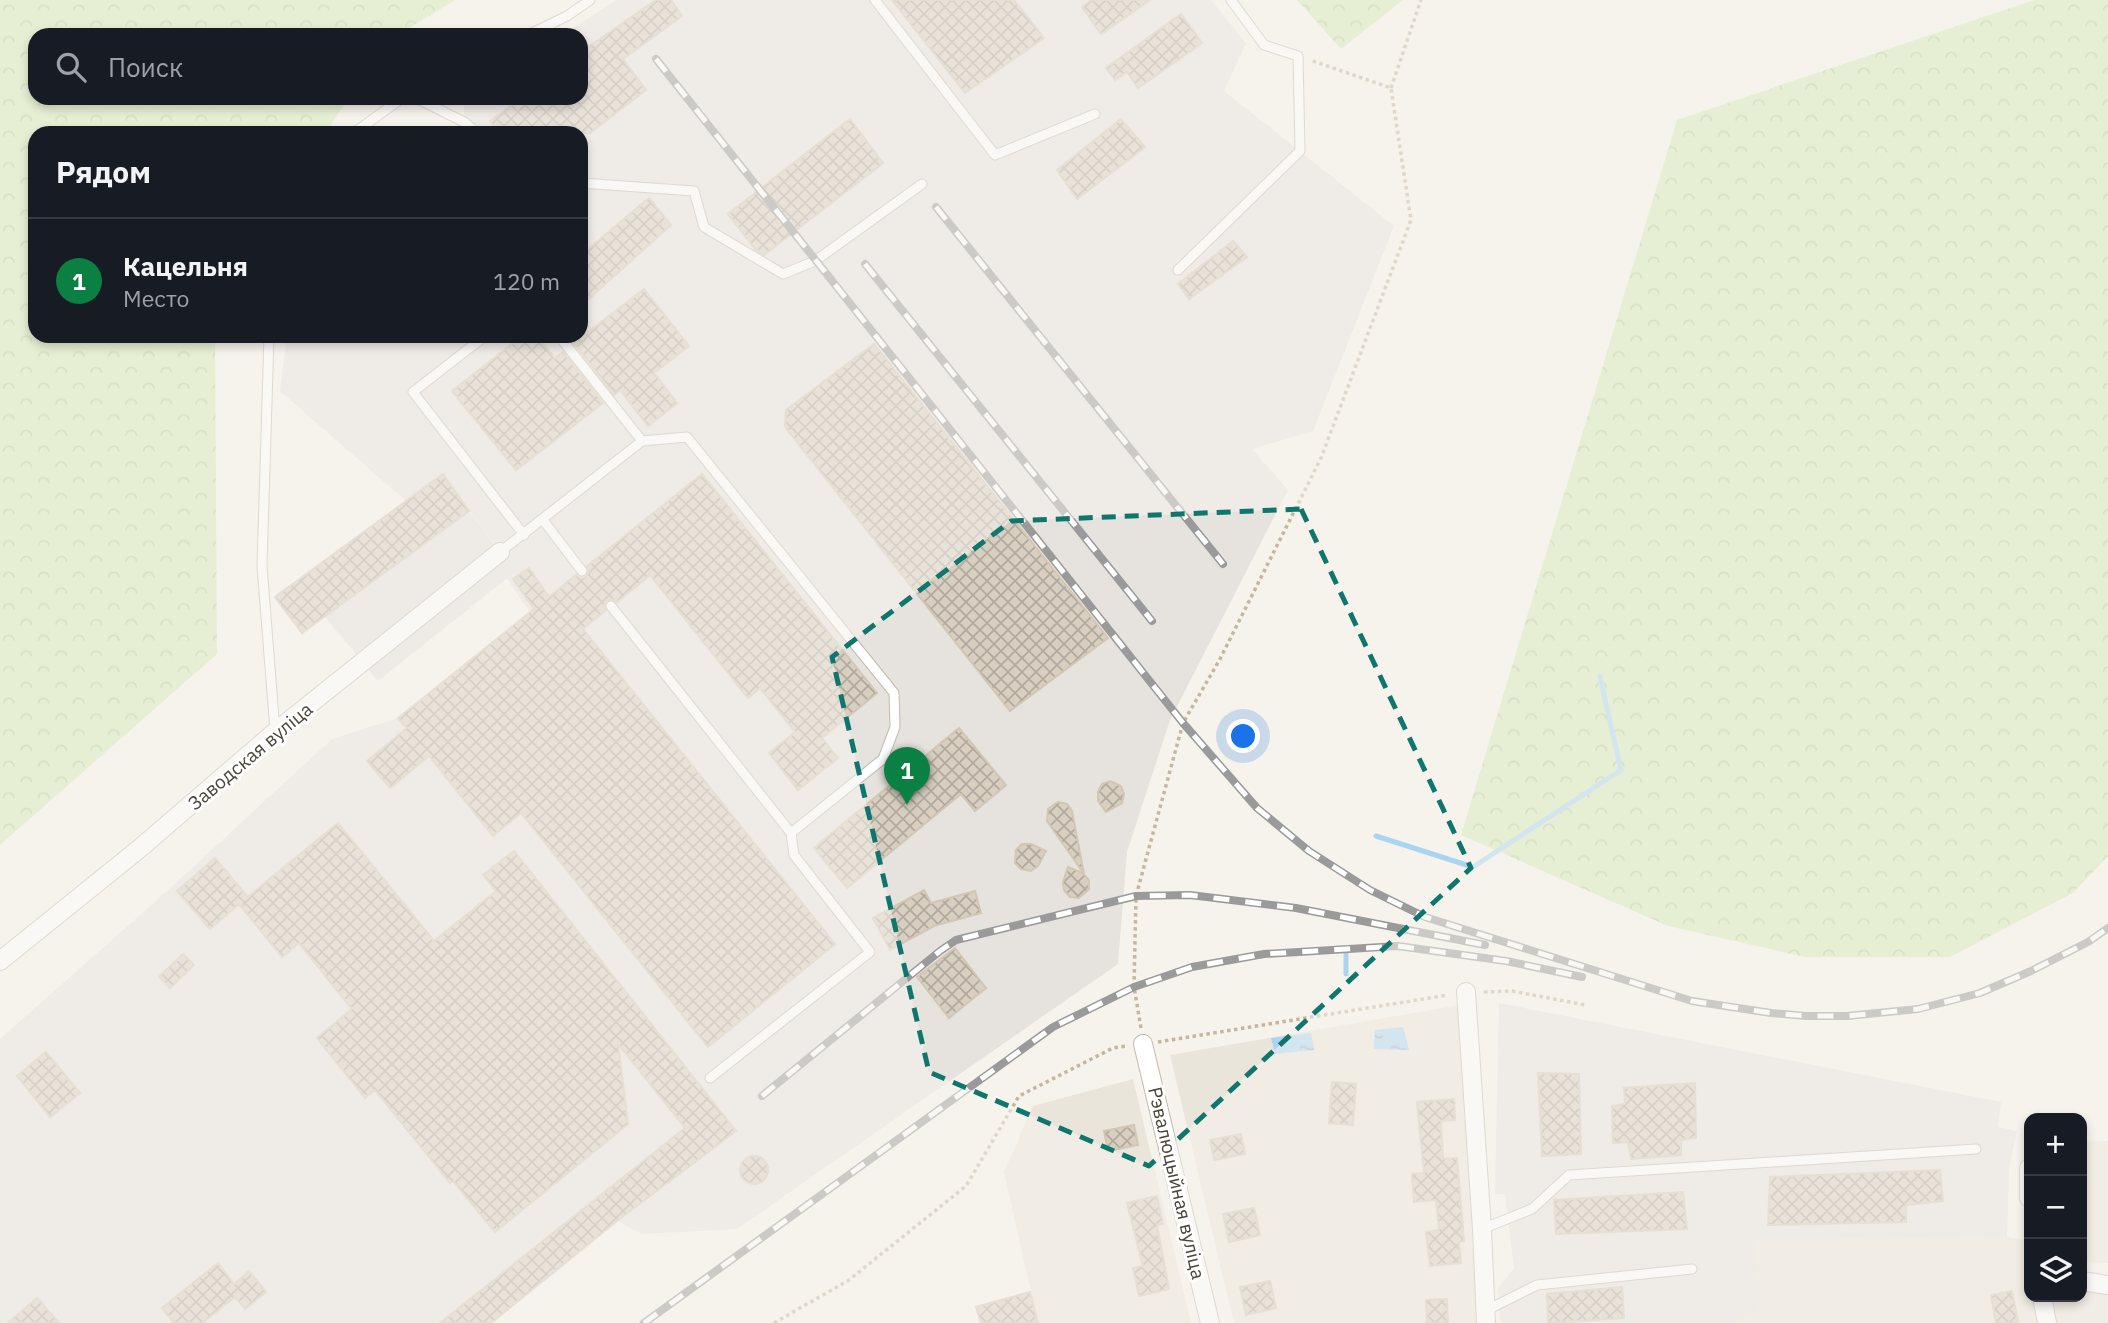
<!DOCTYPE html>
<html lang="ru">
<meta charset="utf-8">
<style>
body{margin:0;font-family:"IBM Plex Sans",sans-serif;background:#242831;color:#f1f3f6}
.controls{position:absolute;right:21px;bottom:21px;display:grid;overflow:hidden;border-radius:14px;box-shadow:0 4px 10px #0003}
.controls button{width:63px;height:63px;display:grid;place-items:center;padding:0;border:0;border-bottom:2px solid #363941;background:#171b24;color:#f1f3f6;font:35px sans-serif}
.you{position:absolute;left:1244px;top:737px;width:24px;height:24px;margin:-18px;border:5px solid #fff;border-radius:50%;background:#1a73e8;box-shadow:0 0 0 10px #1a73e833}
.badge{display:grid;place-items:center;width:46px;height:46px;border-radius:50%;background:#0b8043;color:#fff;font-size:23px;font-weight:700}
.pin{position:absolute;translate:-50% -58px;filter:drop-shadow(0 2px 4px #0008)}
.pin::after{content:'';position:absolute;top:37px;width:24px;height:21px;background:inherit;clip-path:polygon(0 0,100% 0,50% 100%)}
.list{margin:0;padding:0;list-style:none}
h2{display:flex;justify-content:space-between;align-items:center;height:91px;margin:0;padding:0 28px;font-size:30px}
h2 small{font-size:23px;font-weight:400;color:#9ea1a6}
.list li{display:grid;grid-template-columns:46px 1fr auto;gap:21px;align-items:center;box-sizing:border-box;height:126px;padding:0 28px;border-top:2px solid #363941}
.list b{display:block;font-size:26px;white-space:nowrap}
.list p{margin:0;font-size:23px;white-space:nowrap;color:#9ea1a6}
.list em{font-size:23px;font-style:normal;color:#9ea1a6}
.icon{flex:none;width:38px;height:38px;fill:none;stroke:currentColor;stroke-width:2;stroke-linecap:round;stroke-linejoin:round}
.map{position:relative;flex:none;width:2108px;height:1323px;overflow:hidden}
.search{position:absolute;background:#171b24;box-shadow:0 4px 10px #0003;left:28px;top:28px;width:560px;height:77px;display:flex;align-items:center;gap:18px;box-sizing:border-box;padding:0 24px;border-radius:21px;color:#9ea1a6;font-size:26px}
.panel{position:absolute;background:#171b24;box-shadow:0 4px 10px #0003;left:28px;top:126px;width:560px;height:217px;border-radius:21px}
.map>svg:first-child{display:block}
</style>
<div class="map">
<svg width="2108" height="1323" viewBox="0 0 2108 1323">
<defs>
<pattern id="forest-crowns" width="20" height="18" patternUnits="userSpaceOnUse" patternTransform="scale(1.75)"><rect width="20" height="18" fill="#d2eab5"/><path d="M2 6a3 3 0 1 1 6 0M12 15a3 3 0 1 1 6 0" fill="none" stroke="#b6ca9c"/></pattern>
<pattern id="water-ripples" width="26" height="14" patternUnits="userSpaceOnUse" patternTransform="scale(1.75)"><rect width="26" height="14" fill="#a9d4f2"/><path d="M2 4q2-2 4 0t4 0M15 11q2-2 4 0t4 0" fill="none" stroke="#8caec5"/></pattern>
<pattern id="building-cross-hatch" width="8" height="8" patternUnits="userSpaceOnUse" patternTransform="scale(1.75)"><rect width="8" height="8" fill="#d8cfc1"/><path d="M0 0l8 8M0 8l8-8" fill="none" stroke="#b1aa9e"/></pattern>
</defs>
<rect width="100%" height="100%" fill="#f6f3ec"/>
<!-- residential -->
<g fill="#eae5da">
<path d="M 1460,1005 L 1481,1323 L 1234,1323 L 1170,1055 Z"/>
<path d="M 1133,1079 L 1191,1323 L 1038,1323 L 1004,1172 L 1033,1106 Z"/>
<path d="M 2108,1141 L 2108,1263 L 2082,1262 L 2082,1142 Z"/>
<path d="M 2007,1237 L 2025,1240 L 2029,1262 L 2029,1297 L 2035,1297 L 2040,1323 L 1734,1323 L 1760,1309 L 1755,1241 Z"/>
<path d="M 2082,1290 L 2108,1293 L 2108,1323 L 2053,1323 L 2048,1297 L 2082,1297 Z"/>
</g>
<!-- industrial -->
<g fill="#e6e2dd">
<path d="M 616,0 L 1211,0 L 1246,43 L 1224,91 L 1394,226 L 1313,431 L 1252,449 L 1288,490 L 1170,720 L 1127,852 L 1118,964 L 737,1229 L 642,1234 L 617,1221 L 491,1323 L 0,1323 L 0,1039 L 167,891 L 332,739 L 398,718 L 530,612 L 507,579 L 515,572 L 443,475 L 406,501 L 280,391 L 287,336 L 581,336 L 581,133 L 464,133 L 464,99 L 581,98 L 581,35 L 562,35 Z"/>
<path d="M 1499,1003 L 2001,1102 L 1998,1127 L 2017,1131 L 2009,1168 L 2007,1237 L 1755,1241 L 1760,1309 L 1734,1323 L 1503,1323 L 1500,1320 L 1498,1288 L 1514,1268 L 1505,1194 L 1495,1194 Z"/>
</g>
<!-- forest -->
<g fill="url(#forest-crowns)">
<path d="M 0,0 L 455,0 L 398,35 L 35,35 L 35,98 L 349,98 L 325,133 L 35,133 L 35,336 L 215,336 L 217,654 L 0,845 Z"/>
<path d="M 1297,0 L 1403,0 L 1341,49 Z"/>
<path d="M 2034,0 L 2108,0 L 2108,856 L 2073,893 L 1950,957 L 1805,957 L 1668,926 L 1461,835 L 1677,120 Z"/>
</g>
<!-- parking -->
<path fill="#e5e3e0" d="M 469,511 L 515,572 L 378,681 L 325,617 Z"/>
<!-- water -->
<g fill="url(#water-ripples)">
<path d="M 1403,1027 L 1409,1050 L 1374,1049 L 1375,1030 Z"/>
<path d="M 1311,1033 L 1314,1050 L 1275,1054 L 1271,1038 Z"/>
</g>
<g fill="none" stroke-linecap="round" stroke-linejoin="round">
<!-- stream -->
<g stroke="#a9d4f2" stroke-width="5">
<path d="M 1376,836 L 1473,867 L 1621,770 L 1600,677"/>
<path d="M 1346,954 L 1346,974"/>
</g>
</g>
<!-- building -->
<g fill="url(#building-cross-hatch)" stroke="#d3c7b4" stroke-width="2">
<path d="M 656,0 L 671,0 L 682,16 L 623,59 L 646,90 L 590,133 L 499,133 L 490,121 L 521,98 L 581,98 L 581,52 Z"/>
<path d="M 892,0 L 1014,0 L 1044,38 L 965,93 Z"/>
<path d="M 1091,0 L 1150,0 L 1101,34 L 1082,7 Z"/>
<path d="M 1181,14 L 1202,43 L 1138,88 L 1127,72 L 1115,80 L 1106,68 Z"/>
<path d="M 850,119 L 883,163 L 764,255 L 755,249 L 728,214 Z"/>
<path d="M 1121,119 L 1145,147 L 1077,199 L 1057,170 Z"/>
<path d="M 649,198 L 671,225 L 581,306 L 581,255 Z"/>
<path d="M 1233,241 L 1247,257 L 1189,299 L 1178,284 Z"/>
<path d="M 644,289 L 689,346 L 654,373 L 677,403 L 648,426 L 620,390 L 614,395 L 574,343 Z"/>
<path d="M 522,336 L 537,336 L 555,358 L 563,352 L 603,403 L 516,470 L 452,391 Z"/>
<path d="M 874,344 L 1108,638 L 1010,711 L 785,427 L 786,410 Z"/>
<path d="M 443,474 L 469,511 L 302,633 L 275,597 Z"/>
<path d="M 702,474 L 877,693 L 822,738 L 838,758 L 798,790 L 769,753 L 795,732 L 760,688 L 748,698 L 650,575 L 617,602 L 611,599 L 606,601 L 604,606 L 606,610 L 583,629 L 835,944 L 708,1047 L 521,813 L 493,836 L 429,756 L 390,788 L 367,761 L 407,728 L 398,718 L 534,609 L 513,579 L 529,568 L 549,597 L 576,575 L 580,578 L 586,577 L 589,571 L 587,566 Z"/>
<path d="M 959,728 L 1006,785 L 975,811 L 961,794 L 847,888 L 814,848 Z"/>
<path d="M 1110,781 L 1121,786 L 1124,794 L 1122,803 L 1106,812 L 1098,801 L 1098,792 L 1102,784 Z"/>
<path d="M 1058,802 L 1067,804 L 1072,811 L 1084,874 L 1047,821 L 1048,809 Z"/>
<path d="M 338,823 L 434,941 L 496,891 L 483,875 L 514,851 L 736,1131 L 617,1221 L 491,1323 L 440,1323 L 685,1128 L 618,1044 L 628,1124 L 495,1232 L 453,1181 L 450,1183 L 375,1090 L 365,1098 L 317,1038 L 352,1009 L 299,943 L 282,957 L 239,904 L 210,929 L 177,891 L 215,858 L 248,897 L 244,900 Z"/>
<path d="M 1022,844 L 1031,844 L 1046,851 L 1038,866 L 1031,871 L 1021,869 L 1015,863 L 1016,850 Z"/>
<path d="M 1068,867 L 1083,873 L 1089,880 L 1089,889 L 1079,898 L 1070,897 L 1064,890 L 1063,882 Z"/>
<path d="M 924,890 L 931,903 L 975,891 L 981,913 L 934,926 L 890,950 L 873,918 Z"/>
<path d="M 955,948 L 986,988 L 949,1018 L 917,977 Z"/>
<path d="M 183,954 L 194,965 L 170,988 L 159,977 Z"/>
<path d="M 46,1052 L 80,1093 L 50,1117 L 17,1076 Z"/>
<path d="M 1538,1073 L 1579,1074 L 1581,1154 L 1542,1156 Z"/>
<path d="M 1332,1082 L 1356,1084 L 1353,1125 L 1329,1123 Z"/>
<path d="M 1695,1083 L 1696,1138 L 1681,1140 L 1681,1155 L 1631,1159 L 1628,1142 L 1613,1143 L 1612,1106 L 1625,1104 L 1624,1088 Z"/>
<path d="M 1454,1099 L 1455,1120 L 1441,1121 L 1443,1159 L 1457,1158 L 1464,1241 L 1459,1242 L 1461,1263 L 1430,1266 L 1426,1232 L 1439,1230 L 1436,1200 L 1414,1202 L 1412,1174 L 1424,1173 L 1417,1102 Z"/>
<path d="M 1134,1125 L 1138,1145 L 1108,1151 L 1104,1131 Z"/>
<path d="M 1241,1134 L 1245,1154 L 1214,1160 L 1210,1140 Z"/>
<circle cx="754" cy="1170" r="14"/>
<path d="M 1940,1170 L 1943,1201 L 1906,1205 L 1906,1222 L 1768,1225 L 1770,1177 Z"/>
<path d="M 1683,1192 L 1687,1229 L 1556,1234 L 1554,1200 Z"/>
<path d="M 1157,1196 L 1163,1224 L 1157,1225 L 1169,1289 L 1139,1296 L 1133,1268 L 1143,1266 L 1127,1203 Z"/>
<path d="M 1254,1208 L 1260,1235 L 1229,1242 L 1223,1214 Z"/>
<path d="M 218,1263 L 234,1284 L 249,1271 L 266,1292 L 245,1309 L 235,1297 L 202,1323 L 174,1323 L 162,1308 Z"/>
<path d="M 1270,1281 L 1276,1308 L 1246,1315 L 1240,1287 Z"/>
<path d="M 1622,1287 L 1624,1318 L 1548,1323 L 1547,1294 Z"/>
<path d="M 2012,1291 L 2018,1323 L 1996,1323 L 1991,1295 Z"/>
<path d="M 1030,1292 L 1038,1323 L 981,1323 L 976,1307 Z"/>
<path d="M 37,1298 L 59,1323 L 8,1323 Z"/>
<path d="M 1447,1299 L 1448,1323 L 1427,1323 L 1426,1300 Z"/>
</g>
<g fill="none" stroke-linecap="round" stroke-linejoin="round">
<defs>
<g id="service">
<path d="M 875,0 L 995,155 L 1095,114"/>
<path d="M 528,35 L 567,16 L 590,0"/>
<path d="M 416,98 L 464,122 L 477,133"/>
<path d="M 354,133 L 402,98"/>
<path d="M 581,183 L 694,191 L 704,227 L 783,274 L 815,261 L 922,184"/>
<path d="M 1178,270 L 1300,151 L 1298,56 L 1264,45 L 1231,0"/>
<path d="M 269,336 L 262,566 L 275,731"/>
<path d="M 485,336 L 413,392 L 524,535"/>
<path d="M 543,520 L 582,571"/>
<path d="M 500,552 L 642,441 L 559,336"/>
<path d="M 611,606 L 791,833 L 883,759 L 895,727 L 894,693 L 687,437 L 642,441"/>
<path d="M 710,1078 L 870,952 L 794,855 L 791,833"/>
<path d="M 1482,1229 L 1532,1209 L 1569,1175 L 1976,1149"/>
<path d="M 1485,1311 L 1537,1285 L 1692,1269"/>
</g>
<g id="minor">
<path d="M 0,961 L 139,849 L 275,732 L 500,552"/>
<path d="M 1466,992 L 1482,1229 L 1486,1323"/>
<path d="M 1143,1044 L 1210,1323"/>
<path d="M 2029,1168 L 2029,1198"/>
<path d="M 2082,1281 L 2108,1285"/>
<path d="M 2042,1297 L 2047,1323"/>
</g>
</defs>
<!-- service casing -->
<use href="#service" stroke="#c2bbae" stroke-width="11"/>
<!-- minor casing -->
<use href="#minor" stroke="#c2bbae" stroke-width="20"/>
<!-- path -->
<g stroke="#c4b79f" stroke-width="3.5" stroke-dasharray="3.5 3.5" stroke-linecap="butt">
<path d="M 1391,88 L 1421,0"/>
<path d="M 1484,992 L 1512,991 L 1585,1005"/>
<path d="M 1141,1028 L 1134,987 L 1136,896 L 1183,723 L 1220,659 L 1321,458 L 1411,220 L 1391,88 L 1310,60"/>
<path d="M 1158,1042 L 1448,995"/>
<path d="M 774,1323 L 849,1280 L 966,1186 L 1019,1096 L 1113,1048 L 1127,1046"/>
</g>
<!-- service -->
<use href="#service" stroke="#fff" stroke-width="9"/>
<!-- minor -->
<use href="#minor" stroke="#fff" stroke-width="18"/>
<defs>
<g id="rail">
<path d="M 656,59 L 1183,723 L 1257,808 L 1309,851 L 1370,890 L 1425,917 L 1692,1001 L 1771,1013 L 1806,1016 L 1847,1016 L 1918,1009 L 1980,993 L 2031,971 L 2088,942 L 2108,928"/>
<path d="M 936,207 L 1223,564"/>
<path d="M 865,264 L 1152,621"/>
<path d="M 762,1096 L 940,951 L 956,940 L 1136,896 L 1190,895 L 1296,908 L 1485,945"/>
<path d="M 644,1323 L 1053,1027 L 1134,987 L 1192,967 L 1264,954 L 1398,946 L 1506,961 L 1582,977"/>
</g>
</defs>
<!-- rail casing -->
<use href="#rail" stroke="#9a9a9a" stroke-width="8"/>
<!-- rail -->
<use href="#rail" stroke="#fff" stroke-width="5" stroke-dasharray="16" stroke-linecap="butt"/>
</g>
<!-- marked area -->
<path d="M0 0H2108V1323H0ZM 1301,509 L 1471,868 L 1149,1166 L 929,1072 L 832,657 L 1011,521 Z" fill="#f6f3ec" fill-opacity=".55" fill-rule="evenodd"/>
<path fill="none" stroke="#0f766e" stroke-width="5" stroke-dasharray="14 9" stroke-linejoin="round" d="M 1301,509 L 1471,868 L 1149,1166 L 929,1072 L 832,657 L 1011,521 Z"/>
<g text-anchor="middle" stroke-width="6" stroke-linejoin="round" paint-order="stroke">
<!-- street labels -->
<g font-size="19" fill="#4b4439" stroke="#fff">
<text transform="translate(250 756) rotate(-40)" y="7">Заводская вуліца</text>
<text transform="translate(1177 1183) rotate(77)" y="7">Рэвалюцыйная вуліца</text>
</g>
</g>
</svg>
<div class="controls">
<button>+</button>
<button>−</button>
<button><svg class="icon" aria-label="layers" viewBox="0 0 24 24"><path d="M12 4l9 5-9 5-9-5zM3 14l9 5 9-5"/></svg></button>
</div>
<div class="you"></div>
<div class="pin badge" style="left:907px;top:805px">1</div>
<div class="search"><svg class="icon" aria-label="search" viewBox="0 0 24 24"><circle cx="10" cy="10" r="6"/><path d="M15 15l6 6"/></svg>Поиск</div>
<section class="panel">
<h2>Рядом<small></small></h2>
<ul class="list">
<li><span class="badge">1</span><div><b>Кацельня</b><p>Место</p></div><em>120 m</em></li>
</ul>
</section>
</div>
